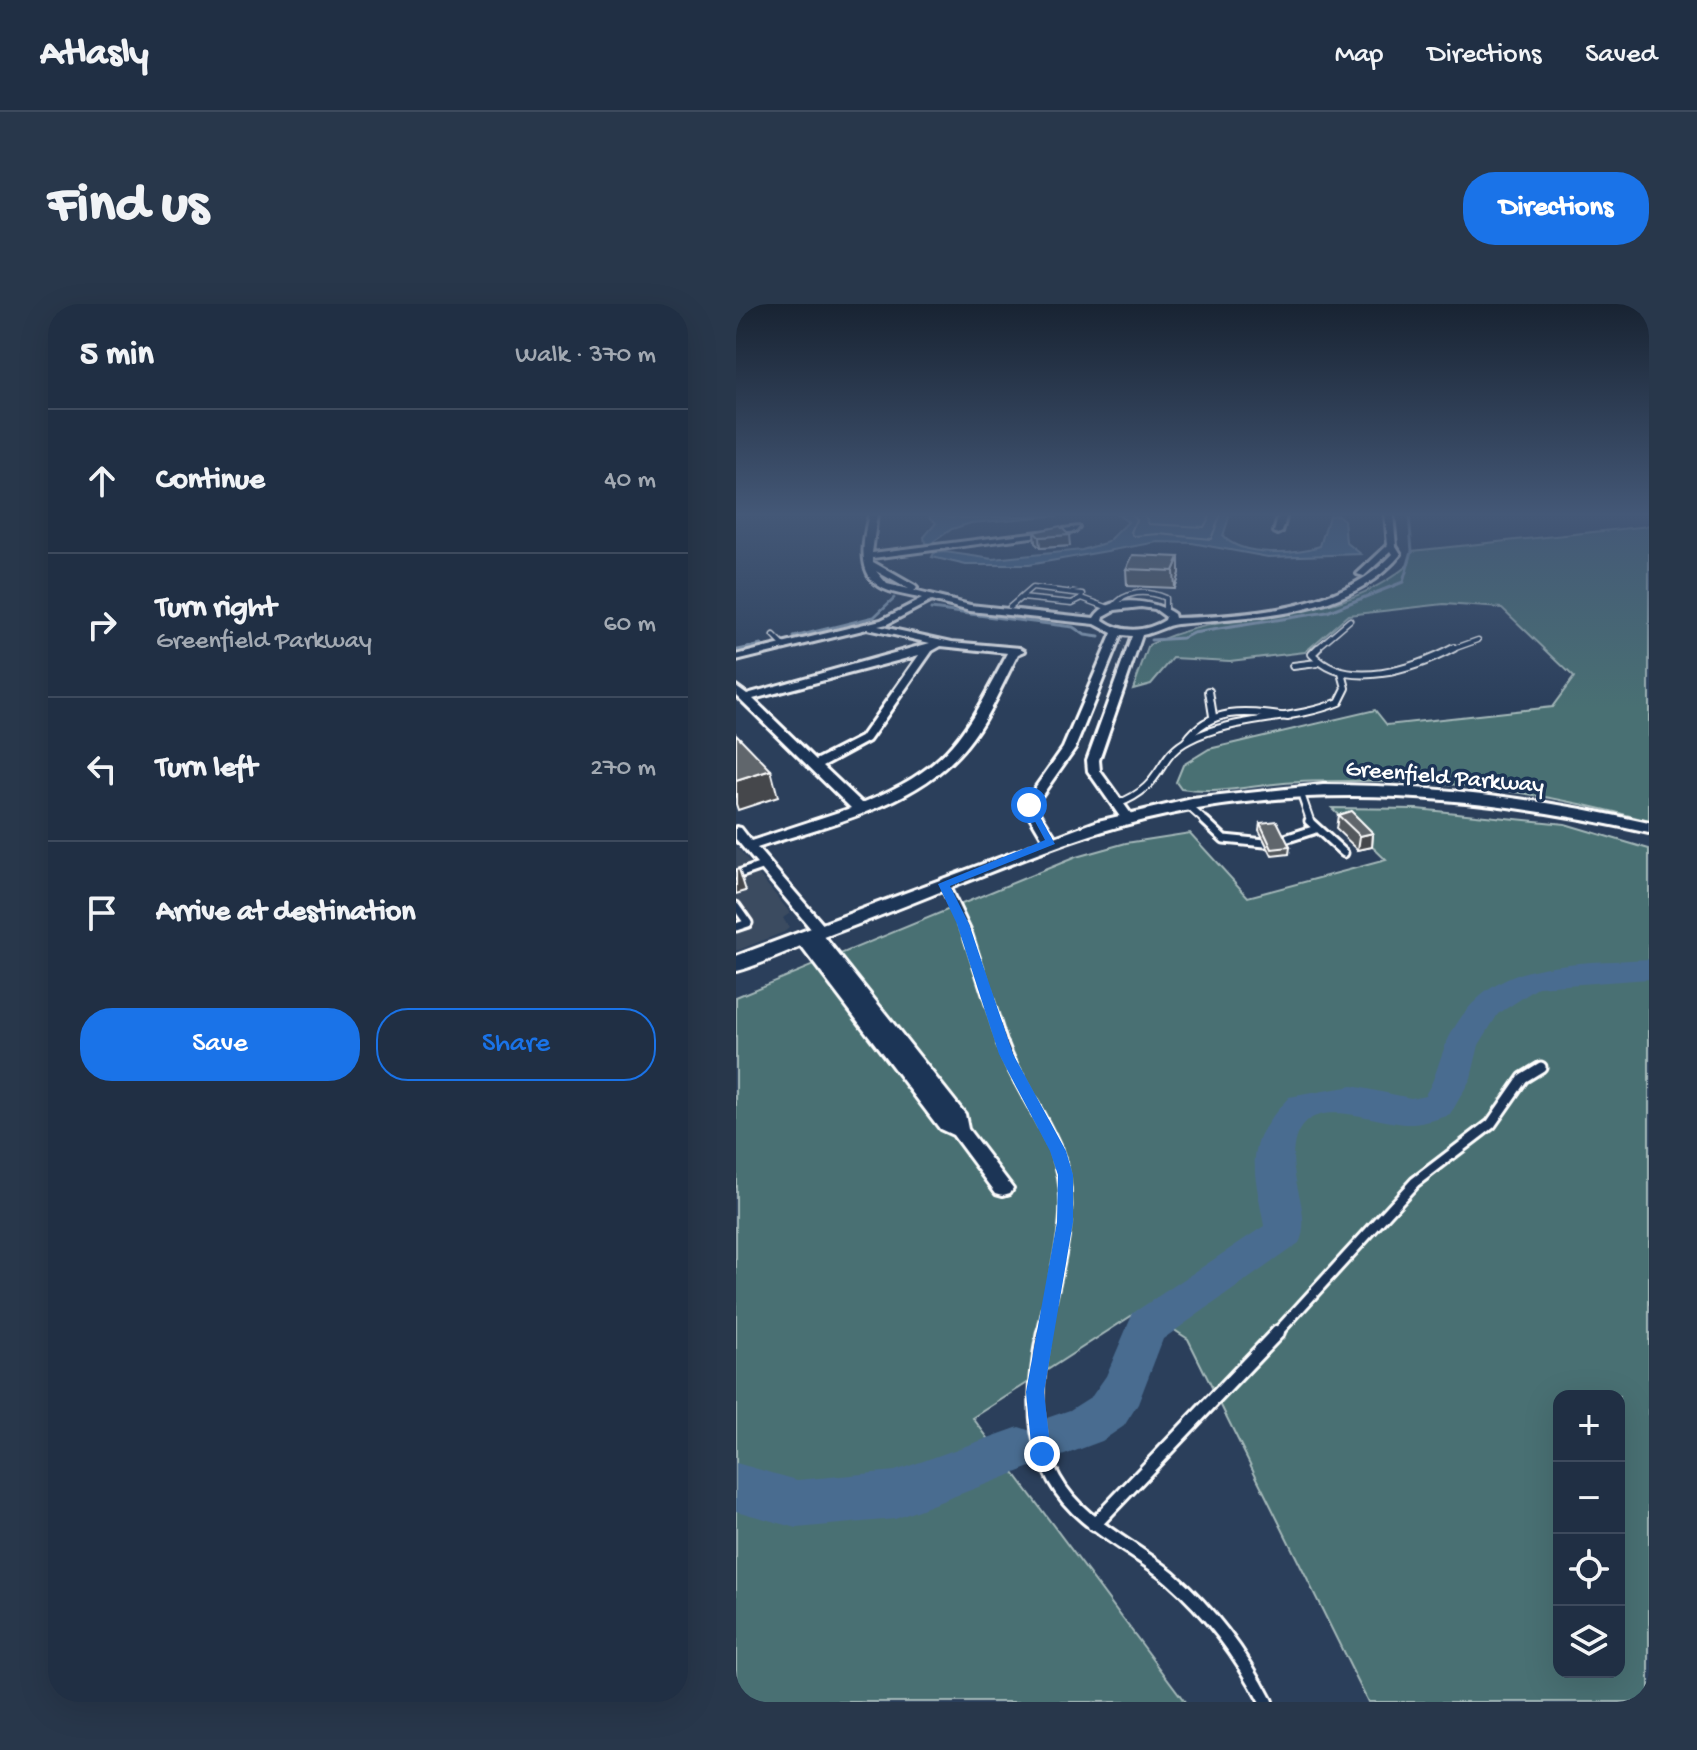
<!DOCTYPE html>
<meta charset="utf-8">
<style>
body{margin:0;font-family:"Gochi Hand",sans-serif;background:#28374b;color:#f1f3f6}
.controls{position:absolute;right:24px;bottom:24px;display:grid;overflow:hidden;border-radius:16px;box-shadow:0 8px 32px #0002}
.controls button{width:72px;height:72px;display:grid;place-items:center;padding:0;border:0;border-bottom:2px solid #3d4a5d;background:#202f44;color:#f1f3f6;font:40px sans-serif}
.stop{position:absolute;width:24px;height:24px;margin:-18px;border:6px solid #1a73e8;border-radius:50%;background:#fff}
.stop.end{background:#1a73e8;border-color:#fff;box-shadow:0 2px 8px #0008}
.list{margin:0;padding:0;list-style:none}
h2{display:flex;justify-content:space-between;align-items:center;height:104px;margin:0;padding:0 32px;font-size:34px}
h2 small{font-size:26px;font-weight:400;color:#a2a9b2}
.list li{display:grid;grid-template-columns:52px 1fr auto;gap:24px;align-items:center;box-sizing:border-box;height:144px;padding:0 32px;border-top:2px solid #3d4a5d}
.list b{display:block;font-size:30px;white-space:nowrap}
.list p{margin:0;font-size:26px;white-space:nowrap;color:#a2a9b2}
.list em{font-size:26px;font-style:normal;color:#a2a9b2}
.actions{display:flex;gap:16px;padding:24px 32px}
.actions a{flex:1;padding:18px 0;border:2px solid #1a73e8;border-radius:32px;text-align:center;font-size:28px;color:#1a73e8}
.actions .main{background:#1a73e8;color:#fff}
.icon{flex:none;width:44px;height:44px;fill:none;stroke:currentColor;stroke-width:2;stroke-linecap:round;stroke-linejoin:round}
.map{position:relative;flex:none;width:913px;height:1398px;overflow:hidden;border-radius:32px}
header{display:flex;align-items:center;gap:48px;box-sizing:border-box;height:112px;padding:0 40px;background:#202f44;border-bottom:2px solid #3d4a5d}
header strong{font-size:38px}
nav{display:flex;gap:44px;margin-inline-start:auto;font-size:28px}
.intro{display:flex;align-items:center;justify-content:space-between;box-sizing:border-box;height:192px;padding:0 48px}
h1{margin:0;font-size:56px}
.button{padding:20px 36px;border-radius:32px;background:#1a73e8;color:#fff;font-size:28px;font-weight:700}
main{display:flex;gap:48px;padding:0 48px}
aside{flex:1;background:#202f44;border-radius:32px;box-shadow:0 8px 32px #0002}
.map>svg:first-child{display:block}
</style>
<header>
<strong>Atlasly</strong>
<nav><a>Map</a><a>Directions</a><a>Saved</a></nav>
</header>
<div class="intro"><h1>Find us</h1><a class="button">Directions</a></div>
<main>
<aside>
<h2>5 min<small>Walk · 370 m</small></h2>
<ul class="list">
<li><svg class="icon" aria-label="ahead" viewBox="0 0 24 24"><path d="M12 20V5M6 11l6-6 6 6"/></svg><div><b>Continue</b></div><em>40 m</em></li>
<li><svg class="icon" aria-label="right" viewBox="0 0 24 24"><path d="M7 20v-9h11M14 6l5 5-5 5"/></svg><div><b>Turn right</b><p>Greenfield Parkway</p></div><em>60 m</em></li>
<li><svg class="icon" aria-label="left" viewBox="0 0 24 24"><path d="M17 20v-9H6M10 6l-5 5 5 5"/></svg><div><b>Turn left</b></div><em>270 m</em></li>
<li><svg class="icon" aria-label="arrive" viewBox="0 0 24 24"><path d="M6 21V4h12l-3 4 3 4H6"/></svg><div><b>Arrive at destination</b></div></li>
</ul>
<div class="actions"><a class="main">Save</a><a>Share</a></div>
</aside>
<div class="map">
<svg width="913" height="1398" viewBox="0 0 913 1398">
<rect width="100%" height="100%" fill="#2b3f5b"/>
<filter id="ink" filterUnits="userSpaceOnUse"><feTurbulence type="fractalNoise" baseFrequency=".0125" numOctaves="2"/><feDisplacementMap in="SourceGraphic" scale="16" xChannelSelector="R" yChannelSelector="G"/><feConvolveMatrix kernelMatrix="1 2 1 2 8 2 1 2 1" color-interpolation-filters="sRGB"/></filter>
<g filter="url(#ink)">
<!-- built -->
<path fill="#3b4b60" d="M 0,542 L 54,609 L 47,614 L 53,624 L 48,628 L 0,647 Z"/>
<!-- green -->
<g fill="#4a7073" stroke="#a4b8b9" stroke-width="2" fill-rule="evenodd">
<path d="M 913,222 L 913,517 C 816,490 716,475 616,477 C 594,477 571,477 548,479 C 514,482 479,491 445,485 L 440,478 L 447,461 L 473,445 L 639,406 L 651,421 L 816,403 L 838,373 L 766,304 L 708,300 L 612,311 L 569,348 L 494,357 L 437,354 L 415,380 L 397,385 L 413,341 C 494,300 595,327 673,260 L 676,247 Z"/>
<path d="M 596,504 L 681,505 L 829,520 L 913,545 L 913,1398 L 632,1398 L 452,1035 L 406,1005 L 237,1114 L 449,1398 L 0,1398 L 0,693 L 340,553 L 390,539 L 454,529 L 512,593 L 650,556 ZM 823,1092 L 883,1092 L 883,1368 L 823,1368 Z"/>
</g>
<!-- water -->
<g fill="#496c90" stroke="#92a7bc" stroke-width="2">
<path d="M 191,210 L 229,214 L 338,210 L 235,219 L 216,225 L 194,240 L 189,239 L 188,233 L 200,219 Z"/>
<path d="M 380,210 L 494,210 L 487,232 C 506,253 559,250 584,242 L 593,212 L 602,211 L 608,216 L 610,238 L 625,250 L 532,253 L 456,239 L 422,238 L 292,261 L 230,261 L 196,253 L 198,249 L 209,248 L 257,255 L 346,246 L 372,238 L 392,218 Z"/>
</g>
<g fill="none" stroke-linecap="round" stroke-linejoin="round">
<!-- shore -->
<g stroke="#b6c4d3" stroke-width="2">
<path d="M 396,210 L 400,216 L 395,228 L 398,232 L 423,230 L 475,235 L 485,210"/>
<path d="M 408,210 L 413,220 L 468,223 L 475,210"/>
</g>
<!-- stream-far1 -->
<g stroke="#92a7bc" stroke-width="3">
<path d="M 195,305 L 337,323 L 349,331 L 363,333"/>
<path d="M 58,333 L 138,313 L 158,294"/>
<path d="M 415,336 L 447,334 L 457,329 L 591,308 L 667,278 L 676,247 L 673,210"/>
<path d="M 5,346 L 25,341"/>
</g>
<!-- stream -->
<path stroke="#92a7bc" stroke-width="4" d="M 0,347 L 14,344"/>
<!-- river -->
<path fill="#496c90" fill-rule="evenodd" d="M 913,655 L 913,675 L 803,683 L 762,710 L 743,741 L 735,774 L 714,811 C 702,815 689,819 677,820 C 642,822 568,783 558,842 C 552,873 577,912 563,939 L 427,1035 L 402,1100 L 388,1122 L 366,1137 L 315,1156 L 304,1152 L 300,1161 L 159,1215 L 61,1224 L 0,1207 L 0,1159 L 61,1176 L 159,1167 L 283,1123 L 295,1127 L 299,1118 L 334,1106 L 356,1092 L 370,1072 L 397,1009 L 528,922 C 517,860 507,842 553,793 L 616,782 L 675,794 L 689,791 C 700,774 702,758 710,740 C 750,651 831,661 913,655 Z"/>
<defs>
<g id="service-far4">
<path d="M 286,294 L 336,299 L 346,294"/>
<path d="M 274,303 L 296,284 L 347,290 L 346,294 L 373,304"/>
<path d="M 377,303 C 390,286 410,286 429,294 L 429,305"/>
<path d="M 38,332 L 49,343"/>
<path d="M 579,346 L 614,316"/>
<path d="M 714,346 L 742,336"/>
</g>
<g id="service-far3">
<path d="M 582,344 L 576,350 C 611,389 680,364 718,344"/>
<path d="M 557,362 L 581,359"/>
<path d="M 473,387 L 477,412"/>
<path d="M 450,437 C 475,401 514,408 552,413"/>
<path d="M 564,487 L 575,519"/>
<path d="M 381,500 C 430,482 419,453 453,436 C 499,412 555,418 603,398 L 610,384 L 606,369"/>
<path d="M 451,501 L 471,519"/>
</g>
<g id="service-far2">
<path d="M 469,517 L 488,535 L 529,539"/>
<path d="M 573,517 L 608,549"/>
<path d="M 546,536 L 577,526"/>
<path d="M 0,571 L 29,561"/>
<path d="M 208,580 L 231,628 L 268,743"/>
<path d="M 0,602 L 12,619 L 0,623"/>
</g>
<g id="service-far1">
<path d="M 267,741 C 281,778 305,810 320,846 C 344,905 318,971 307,1030"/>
<path d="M 540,1030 L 679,878 L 755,820 L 787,774 L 805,763"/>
</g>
<g id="service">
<path d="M 308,1028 C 295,1095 292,1165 350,1213 C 376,1235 407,1251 434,1273 C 474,1308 506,1351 530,1398"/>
<path d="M 358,1221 L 542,1028"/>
</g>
<g id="minor">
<path d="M 133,210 L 141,210 L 136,249 L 343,223 L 340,227 L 137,254 L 137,258 L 179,282 L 181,284 L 177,287 L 234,301 L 358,314 C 373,289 418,296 438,310 L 439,314 C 511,312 605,306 657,250 L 655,247 L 628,272 L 621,270 L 652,241 L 649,210 L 657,210 L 660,242 L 665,250 C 613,314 516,313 441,320 C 430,321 418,329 406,331 L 363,456 L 364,467 L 398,514 L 392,518 L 387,517 L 352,467 L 351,456 L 396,332 L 385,331 L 339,444 L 299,501 L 322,537 L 315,541 L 310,540 L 287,501 L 327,444 L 376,329 L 359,320 L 234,307 L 195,297 L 151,320 L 142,322 L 216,338 L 284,344 L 289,347 L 282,350 C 264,384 249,423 222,451 C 172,505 88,521 21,544 L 90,624 L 92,627 L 87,631 L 229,810 L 232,825 L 277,884 L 274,889 L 267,891 L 260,889 L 217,831 L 204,825 L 61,637 L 59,634 L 61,631 L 71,631 L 76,626 L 0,535 L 0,523 L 5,524 L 15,537 L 115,504 L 0,391 L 0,382 L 11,390 L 194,339 L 131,325 L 0,357 L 0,351 L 145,316 L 186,295 C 173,291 154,290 143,282 C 120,268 128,232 133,210 ZM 140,267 L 172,285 L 151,280 ZM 405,303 L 419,305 L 430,313 L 429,316 C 410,328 386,330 367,316 L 368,312 L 379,306 ZM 205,342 L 272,349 C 227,431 217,462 126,499 L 87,462 L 133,437 L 196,347 ZM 183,351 L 125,433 L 80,456 L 17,395 Z"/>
<path d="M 543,210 L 551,210 L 546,228 L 542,230 L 538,228 Z"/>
</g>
<path id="secondary" d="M 587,481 C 698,481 804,494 913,519 L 913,529 C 720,485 518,471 328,540 C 250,568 174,601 96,630 C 65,642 33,658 0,667 L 0,652 L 362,517 L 456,495 Z"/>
</defs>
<!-- service-far4 casing -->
<use href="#service-far4" stroke="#fff" stroke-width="7"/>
<!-- service-far3 casing -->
<use href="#service-far3" stroke="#fff" stroke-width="10"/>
<!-- service-far2 casing -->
<use href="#service-far2" stroke="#fff" stroke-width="13"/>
<!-- service-far1 casing -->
<use href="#service-far1" stroke="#fff" stroke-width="15"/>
<!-- service casing -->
<use href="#service" stroke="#fff" stroke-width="18"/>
<!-- minor casing -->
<use href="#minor" stroke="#fff" stroke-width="6"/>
<!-- secondary casing -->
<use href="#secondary" stroke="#fff" stroke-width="6"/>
<!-- service-far4 -->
<use href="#service-far4" stroke="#1d3557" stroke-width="4"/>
<!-- service-far3 -->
<use href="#service-far3" stroke="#1d3557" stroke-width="6"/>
<!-- service-far2 -->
<use href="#service-far2" stroke="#1d3557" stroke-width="7"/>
<!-- service-far1 -->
<use href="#service-far1" stroke="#1d3557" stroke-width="9"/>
<!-- service -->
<use href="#service" stroke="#1d3557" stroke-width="12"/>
<!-- minor -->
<use href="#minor" fill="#1d3557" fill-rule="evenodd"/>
<!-- secondary -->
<use href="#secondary" fill="#1d3557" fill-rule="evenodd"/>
</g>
<!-- wall -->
<g fill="#53585d" stroke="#fff" stroke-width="2">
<path d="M 298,228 L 334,242 L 304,244 L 299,239 Z"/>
<path d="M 443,253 L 443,269 L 438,284 L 391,282 L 390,265 Z"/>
<path d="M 602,511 L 637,529 L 636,543 L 622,546 L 600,525 Z"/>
<path d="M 524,519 L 554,543 L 553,550 L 536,552 L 523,526 Z"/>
</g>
<!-- shaded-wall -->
<g fill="#44474c" stroke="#fff" stroke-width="2">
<path d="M 333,231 L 334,242 L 304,244 L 303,233 Z"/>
<path d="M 443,253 L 443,269 L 438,284 L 437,267 Z"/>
<path d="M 35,466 L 42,493 L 2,506 L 0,500 L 0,477 Z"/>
<path d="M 637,529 L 636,543 L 622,546 L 624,532 Z"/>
<path d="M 3,565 L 10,587 L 0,590 L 0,566 Z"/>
</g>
<!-- building -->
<g fill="#61666c" stroke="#fff" stroke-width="2">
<path d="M 324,222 L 333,231 L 303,233 L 298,228 Z"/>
<path d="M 397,251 L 443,253 L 437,267 L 390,265 Z"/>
<path d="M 0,430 L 35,466 L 0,477 Z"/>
<path d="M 615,507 L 637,529 L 624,532 L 602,511 Z"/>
<path d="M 541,517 L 554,543 L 536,545 L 524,519 Z"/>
</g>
</g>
<!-- sky -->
<linearGradient id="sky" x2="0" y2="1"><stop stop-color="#182332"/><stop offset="0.52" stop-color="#445877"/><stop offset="1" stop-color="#445877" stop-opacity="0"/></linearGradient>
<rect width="913" height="405" fill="url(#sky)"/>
<!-- route -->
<path fill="#1a73e8" d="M 289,499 L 296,499 L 319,540 L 214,582 L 233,620 L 277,750 L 330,847 L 337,871 L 337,918 L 308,1088 L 315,1150 L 306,1159 L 296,1150 L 290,1088 L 321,918 L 322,871 L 314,847 L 263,750 L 221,620 L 202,580 L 309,536 Z"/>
<g text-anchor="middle" stroke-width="7" stroke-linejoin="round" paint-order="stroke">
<!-- street labels -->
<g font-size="24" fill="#fff" stroke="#1d3557">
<text transform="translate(709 471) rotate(5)" y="8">Greenfield Parkway</text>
</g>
</g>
</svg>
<div class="controls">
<button>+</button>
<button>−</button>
<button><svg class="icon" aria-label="locate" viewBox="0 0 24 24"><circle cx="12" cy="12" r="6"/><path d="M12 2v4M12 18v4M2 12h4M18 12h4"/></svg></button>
<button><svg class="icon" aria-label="layers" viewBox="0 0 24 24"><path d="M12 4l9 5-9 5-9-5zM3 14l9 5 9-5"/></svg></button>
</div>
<div class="stop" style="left:293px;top:501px"></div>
<div class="stop end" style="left:306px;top:1150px"></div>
</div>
</main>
